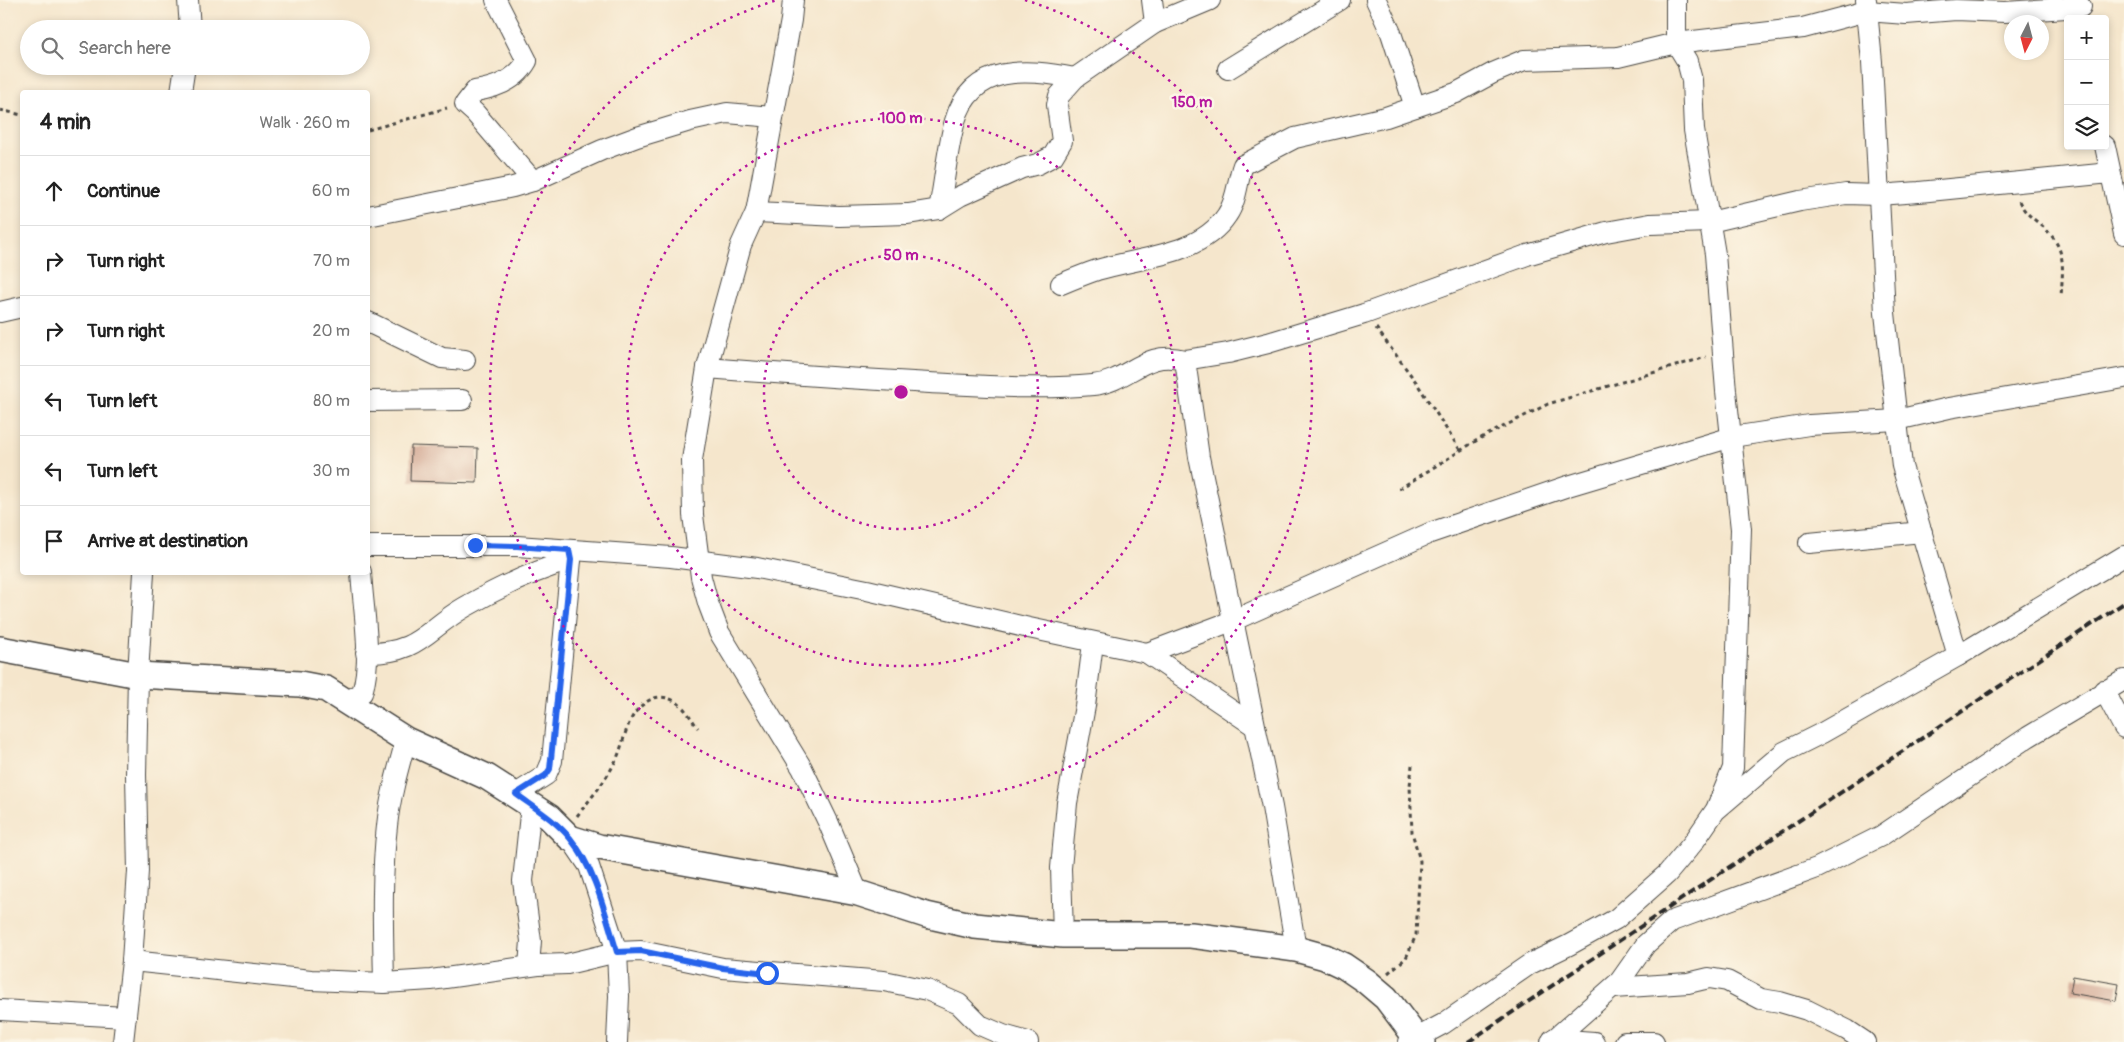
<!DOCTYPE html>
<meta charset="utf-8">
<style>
body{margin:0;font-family:Pangolin,sans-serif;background:#f6f6f6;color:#222}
.controls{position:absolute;right:15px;top:15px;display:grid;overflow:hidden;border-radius:5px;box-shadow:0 2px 8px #0003}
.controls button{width:45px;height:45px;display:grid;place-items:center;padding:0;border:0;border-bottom:1px solid #e0e0e0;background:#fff;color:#222;font:25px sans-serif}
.compass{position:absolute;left:2004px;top:15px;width:45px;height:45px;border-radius:50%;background:#fff;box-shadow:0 2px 8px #0003;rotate:186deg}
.stop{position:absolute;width:15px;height:15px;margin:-11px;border:4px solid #2563eb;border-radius:50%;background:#fff}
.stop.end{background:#2563eb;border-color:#fff;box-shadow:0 1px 5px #0008}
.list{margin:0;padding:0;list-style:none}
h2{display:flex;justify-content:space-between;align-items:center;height:65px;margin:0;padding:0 20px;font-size:21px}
h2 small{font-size:16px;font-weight:400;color:#767676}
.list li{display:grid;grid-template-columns:32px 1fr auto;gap:15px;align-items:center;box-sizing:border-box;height:70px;padding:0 20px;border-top:1px solid #e0e0e0}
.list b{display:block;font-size:19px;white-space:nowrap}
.list em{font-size:16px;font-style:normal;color:#767676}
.icon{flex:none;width:28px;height:28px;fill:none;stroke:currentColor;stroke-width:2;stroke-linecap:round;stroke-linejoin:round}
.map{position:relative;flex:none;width:2124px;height:1042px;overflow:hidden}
.search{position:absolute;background:#fff;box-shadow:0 2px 8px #0003;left:20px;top:20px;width:350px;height:55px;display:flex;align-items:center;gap:12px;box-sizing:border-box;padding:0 18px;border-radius:28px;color:#767676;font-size:19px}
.panel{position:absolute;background:#fff;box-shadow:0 2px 8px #0003;left:20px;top:90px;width:350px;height:485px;border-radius:5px}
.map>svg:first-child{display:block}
</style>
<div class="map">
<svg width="2124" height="1042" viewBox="0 0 2124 1042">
<rect width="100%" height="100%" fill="#fcf5e5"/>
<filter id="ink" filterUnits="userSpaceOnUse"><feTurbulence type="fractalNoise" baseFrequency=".02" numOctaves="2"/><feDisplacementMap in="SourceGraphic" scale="10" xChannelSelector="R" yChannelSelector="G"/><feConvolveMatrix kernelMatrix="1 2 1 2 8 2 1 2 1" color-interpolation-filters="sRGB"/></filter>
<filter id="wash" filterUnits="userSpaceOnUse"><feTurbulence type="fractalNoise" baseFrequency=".0096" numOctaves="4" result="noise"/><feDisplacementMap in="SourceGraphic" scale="20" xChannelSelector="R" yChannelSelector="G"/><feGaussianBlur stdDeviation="1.12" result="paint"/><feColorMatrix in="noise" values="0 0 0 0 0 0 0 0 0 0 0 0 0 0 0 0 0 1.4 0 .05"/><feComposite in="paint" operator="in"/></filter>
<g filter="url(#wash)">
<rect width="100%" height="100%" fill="#f5e6cc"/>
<g id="blocks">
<!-- building -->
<g fill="#cd9e89">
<path d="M 411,446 L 478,448 L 477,483 L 410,481 Z"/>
<path d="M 2073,976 L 2119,984 L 2116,1001 L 2070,993 Z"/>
</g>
</g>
</g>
<g filter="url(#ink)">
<use href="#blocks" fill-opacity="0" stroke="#494743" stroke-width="1"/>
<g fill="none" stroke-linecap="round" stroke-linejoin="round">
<defs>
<g id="minor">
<path d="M 188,0 L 190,29"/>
<path d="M 496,0 L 527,61 C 516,81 495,88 475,91 L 465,104 L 475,113 L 533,181"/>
<path d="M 793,0 L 791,20 L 756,212 L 741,245 L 707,368 L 692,460 L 693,515 L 701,577 L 708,603 L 719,632 L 802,768 L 829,824 L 858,893"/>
<path d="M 1152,0 L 1155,23"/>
<path d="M 1376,0 L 1391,33 L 1415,107"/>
<path d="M 1676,0 L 1676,43 L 1687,61 L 1692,80 L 1694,130 L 1715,254 L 1726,391 L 1741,529 L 1733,768 L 1717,807"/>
<path d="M 1866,0 L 1872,62 L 1885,313 L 1902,466 L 1958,656"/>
<path d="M 1228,69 L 1340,0"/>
<path d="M 181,92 L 185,66"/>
<path d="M 2105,146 L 2124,234"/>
<path d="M 939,209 C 945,180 947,149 955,121 C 972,63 1027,69 1075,78"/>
<path d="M 756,212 L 839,216 L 908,214 L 939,209 L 960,196 L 1022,168 L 1038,164 L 1053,156 L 1062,141 L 1057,105 L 1059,96 L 1075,78 L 1155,23 L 1210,0"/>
<path d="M 368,216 L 513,187 L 533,181 L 602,150 L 637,137 L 690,121 L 727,113 L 773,117"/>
<path d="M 1061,284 C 1073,279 1085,274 1097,270 C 1140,257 1200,256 1227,215 C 1237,201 1237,181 1243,165 L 1295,138 L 1386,117 L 1456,93 L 1493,73 L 1524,60 L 1618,57 L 1676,43 L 1803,28 L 1867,11 L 1906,14 L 1956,10 L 2005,12 L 2081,7"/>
<path d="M 0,312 L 22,307"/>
<path d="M 368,322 L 442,358 L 465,360"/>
<path d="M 707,368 C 782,374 856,379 930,383 C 984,386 1040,390 1093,385 C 1131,381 1143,349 1185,360"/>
<path d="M 368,401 L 462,400"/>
<path d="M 1809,543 L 1922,532"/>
<path d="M 368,546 L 517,546 L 671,557 L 757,568 L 867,590 L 1029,628 L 1147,653 L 1253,725"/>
<path d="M 366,653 C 419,654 425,630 465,607 C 498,588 534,571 571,560"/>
<path d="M 1147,653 L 1232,621 L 1430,533 L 1568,486 L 1732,437 L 1809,425 L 1897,420 L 1949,408 L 2124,378"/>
<path d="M 2104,690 L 2124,728"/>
<path d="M 347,701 L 362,693 C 373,657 363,610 361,572"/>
<path d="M 516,794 L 546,775 L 552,761 L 571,560 L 569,550"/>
<path d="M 570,838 L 589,866 L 617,952 L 619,996 L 617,1042"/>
<path d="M 1063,935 L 1061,868 L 1067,803 L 1085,706 L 1093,643"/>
<path d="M 1296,949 L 1272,807 L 1199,457 L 1185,360 L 1228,353 L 1268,343 L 1364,314 L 1527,255 L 1606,232 L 1650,224 L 1710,222 L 1800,201 L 1846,194 L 1878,195 L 1919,192 L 2110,173"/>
<path d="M 132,961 L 311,980 L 384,983 L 431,980 L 538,965 L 567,964 L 617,952 L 641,951 L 723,968 L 884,981 L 927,990 L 959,1004 L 980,1025 L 1003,1035 L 1028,1042"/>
<path d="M 529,966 L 531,941 L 523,881 L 531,805"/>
<path d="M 384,983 C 383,931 381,878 387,826 C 390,797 398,769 406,740"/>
<path d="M 1613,988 L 1688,983 L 1709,978 L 1727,981 L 1761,999 L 1780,1002 L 1807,1010 L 1847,1030 L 1865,1042"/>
<path d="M 0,1010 L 126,1017"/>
<path d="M 1553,1039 L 1594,1042"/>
<path d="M 123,1042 L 132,961 L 138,871 L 136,775 L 138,675 L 144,572"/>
<path d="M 1409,1042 L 1443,1024 L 1530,964 L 1569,945 L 1616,919 L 1667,874 L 1693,843 L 1715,811 L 1784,752 L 1822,733 L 1958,656 L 2124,556"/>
<path d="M 1551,1042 L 1620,981 L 1646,944 L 1672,921 L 1817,868 L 1881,836 L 2028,737 L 2124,680"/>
<path d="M 1625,1042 L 1654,1042"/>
</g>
<path id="tertiary" d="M 0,649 L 138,675 L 300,684 L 326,689 L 406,740 L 487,777 L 549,817 L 570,838 L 599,847 L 858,893 L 926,915 L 975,926 L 1063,935 L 1191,935 L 1296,949 L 1325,957 L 1344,966 L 1366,981 L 1386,998 L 1417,1039 L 1422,1042"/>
</defs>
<!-- minor casing -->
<use href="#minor" stroke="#494743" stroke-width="22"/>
<!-- tertiary casing -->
<use href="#tertiary" stroke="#494743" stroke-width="28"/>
<!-- path -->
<g stroke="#494743" stroke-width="3" stroke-dasharray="4 4" stroke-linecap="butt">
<path d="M 0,110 L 22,115"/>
<path d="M 368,130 L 447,108"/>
<path d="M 2019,201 C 2024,212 2031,217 2040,224 C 2067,247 2063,264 2061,297"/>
<path d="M 1376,328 L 1416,382 L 1460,450"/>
<path d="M 1399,489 L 1479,439 L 1548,404 L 1706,357"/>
<path d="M 577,816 C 590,799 605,782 615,762 C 621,751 623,738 628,726 C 635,707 655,688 676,702 C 685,707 692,720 698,728"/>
<path d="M 1388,973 L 1406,958 L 1416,935 L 1420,861 L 1412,832 L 1410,786 L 1412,765"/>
</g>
<!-- minor -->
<use href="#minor" stroke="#fff" stroke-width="20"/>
<!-- tertiary -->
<use href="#tertiary" stroke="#fff" stroke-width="25"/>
<!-- rail -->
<path stroke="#2b2b2b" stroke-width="4" stroke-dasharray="8 4" stroke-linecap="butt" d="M 1468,1042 L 2124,603"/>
</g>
</g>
<g fill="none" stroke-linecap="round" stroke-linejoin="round" filter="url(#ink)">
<!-- route -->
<path stroke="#2563eb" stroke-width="6" d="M 475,545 L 517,546 L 569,550 L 571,560 L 550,769 L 546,775 L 516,794 C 535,808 555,820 570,838 C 596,870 605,914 617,952 L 641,951 L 723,968 L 767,973"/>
</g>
<!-- distance rings -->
<g fill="none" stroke="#b5179e" stroke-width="2.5" stroke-dasharray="2.5 5">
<circle cx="901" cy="392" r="137"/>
<circle cx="901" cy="392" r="274"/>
<path d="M1025 0A411 411 0 1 1 777 0"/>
</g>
<circle cx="901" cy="392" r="8" fill="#b5179e" stroke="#fcf5e5" stroke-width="2.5"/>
<g font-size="15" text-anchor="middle" font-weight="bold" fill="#b5179e" stroke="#fcf5e5" stroke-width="5" stroke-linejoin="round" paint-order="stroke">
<text x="1192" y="107">150 m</text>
<text x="901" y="123">100 m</text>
<text x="901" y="260">50 m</text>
</g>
</svg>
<div class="controls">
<button>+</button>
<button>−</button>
<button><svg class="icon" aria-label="layers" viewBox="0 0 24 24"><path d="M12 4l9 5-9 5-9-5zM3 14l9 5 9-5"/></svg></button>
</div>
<svg class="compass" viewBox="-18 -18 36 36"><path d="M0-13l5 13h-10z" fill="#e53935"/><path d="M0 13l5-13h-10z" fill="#767676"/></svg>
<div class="stop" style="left:767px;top:973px"></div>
<div class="stop end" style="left:475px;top:545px"></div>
<div class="search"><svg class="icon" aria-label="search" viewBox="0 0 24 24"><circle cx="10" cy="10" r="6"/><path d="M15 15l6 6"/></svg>Search here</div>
<section class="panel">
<h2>4 min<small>Walk · 260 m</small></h2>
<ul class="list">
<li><svg class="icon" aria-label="ahead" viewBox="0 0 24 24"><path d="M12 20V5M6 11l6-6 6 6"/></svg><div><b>Continue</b></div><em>60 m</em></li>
<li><svg class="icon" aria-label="right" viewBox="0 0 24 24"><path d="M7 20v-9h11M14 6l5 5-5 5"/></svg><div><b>Turn right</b></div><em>70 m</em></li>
<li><svg class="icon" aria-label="right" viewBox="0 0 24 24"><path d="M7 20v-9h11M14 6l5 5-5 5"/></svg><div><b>Turn right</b></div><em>20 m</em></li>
<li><svg class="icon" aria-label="left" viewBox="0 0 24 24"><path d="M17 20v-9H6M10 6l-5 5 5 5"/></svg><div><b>Turn left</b></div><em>80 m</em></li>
<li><svg class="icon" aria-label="left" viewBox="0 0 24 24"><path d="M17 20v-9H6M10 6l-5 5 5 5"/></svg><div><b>Turn left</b></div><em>30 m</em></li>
<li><svg class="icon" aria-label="arrive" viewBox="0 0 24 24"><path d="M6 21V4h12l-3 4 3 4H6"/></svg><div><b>Arrive at destination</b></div></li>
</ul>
</section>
</div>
